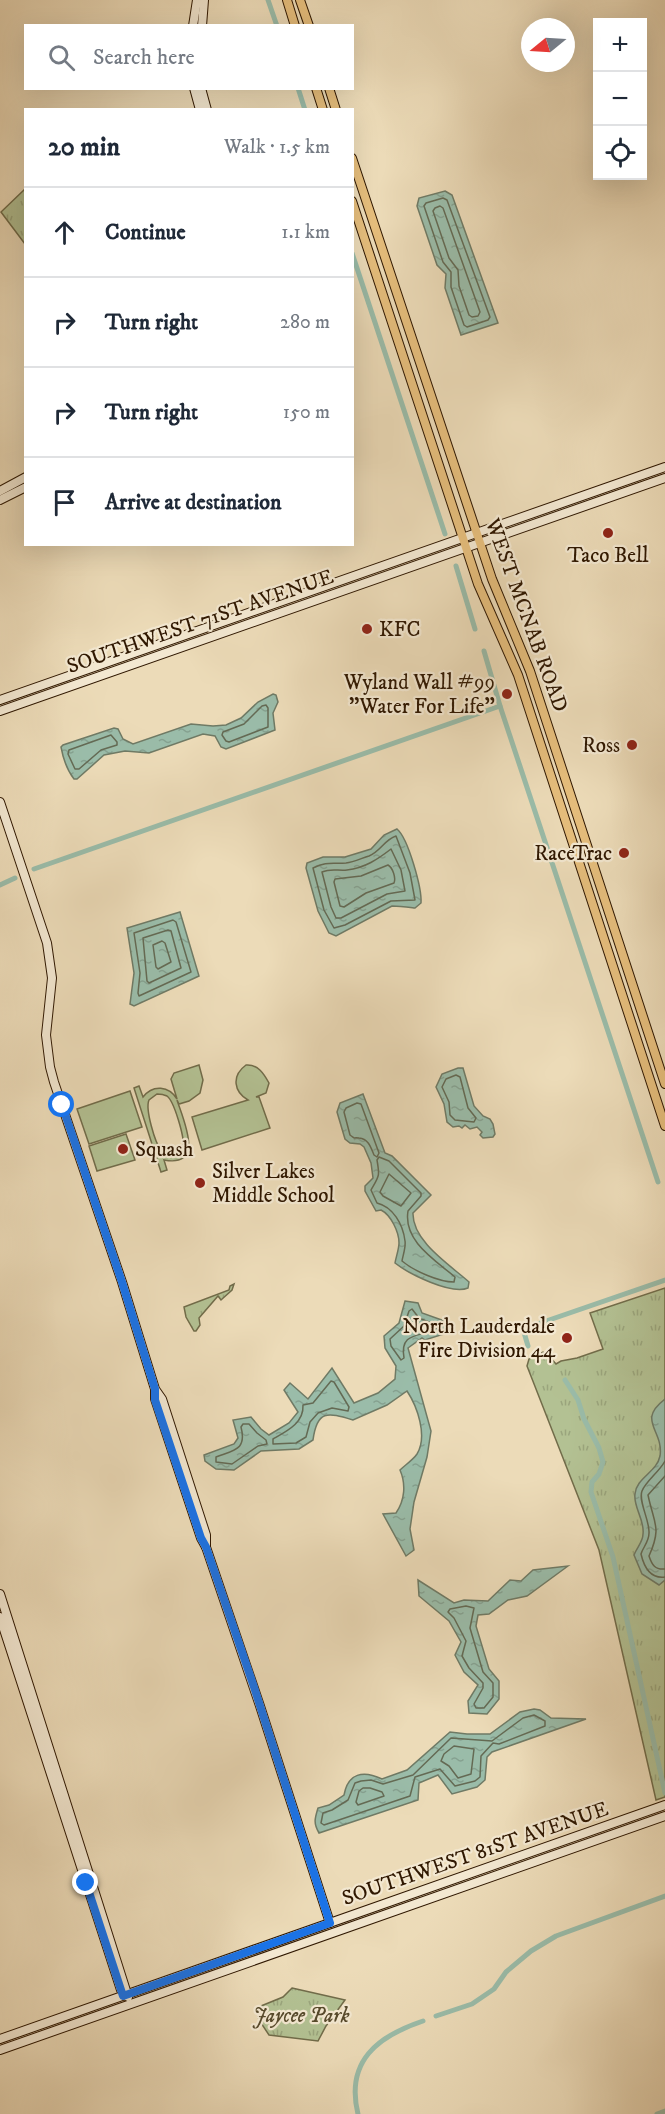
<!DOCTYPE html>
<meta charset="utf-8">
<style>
body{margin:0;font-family:"IM FELL DW Pica",serif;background:#f2f2f3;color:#1f2937}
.controls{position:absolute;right:18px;top:18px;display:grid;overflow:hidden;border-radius:0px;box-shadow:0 6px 24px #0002}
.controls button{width:54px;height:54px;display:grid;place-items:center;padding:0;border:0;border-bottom:2px solid #e0e1e3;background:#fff;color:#1f2937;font:30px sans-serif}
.compass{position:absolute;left:521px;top:18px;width:54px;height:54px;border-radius:50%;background:#fff;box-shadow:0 6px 24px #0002;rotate:252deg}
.stop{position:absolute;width:18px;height:18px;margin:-14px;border:4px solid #1a73e8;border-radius:50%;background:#fff}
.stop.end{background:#1a73e8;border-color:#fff;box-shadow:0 2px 6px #0008}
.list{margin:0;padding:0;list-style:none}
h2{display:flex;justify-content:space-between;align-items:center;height:78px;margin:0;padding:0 24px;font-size:26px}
h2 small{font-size:20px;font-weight:400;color:#747a83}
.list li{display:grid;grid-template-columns:39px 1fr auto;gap:18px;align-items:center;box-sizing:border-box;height:90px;padding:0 24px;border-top:2px solid #e0e1e3}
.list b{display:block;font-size:22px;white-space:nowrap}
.list em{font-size:20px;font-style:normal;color:#747a83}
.icon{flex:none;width:33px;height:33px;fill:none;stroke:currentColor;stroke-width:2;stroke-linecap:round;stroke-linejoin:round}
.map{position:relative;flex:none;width:665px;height:2114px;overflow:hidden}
.search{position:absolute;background:#fff;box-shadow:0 6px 24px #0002;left:24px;top:24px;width:330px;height:66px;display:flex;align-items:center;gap:15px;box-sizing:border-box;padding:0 21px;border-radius:0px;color:#747a83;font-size:22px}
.panel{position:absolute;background:#fff;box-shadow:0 6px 24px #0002;left:24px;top:108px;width:330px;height:438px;border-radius:0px}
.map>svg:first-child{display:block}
</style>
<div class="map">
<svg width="665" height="2114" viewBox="0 0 665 2114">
<defs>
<pattern id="grass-tufts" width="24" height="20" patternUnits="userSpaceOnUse" patternTransform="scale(1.5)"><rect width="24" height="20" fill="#b3c193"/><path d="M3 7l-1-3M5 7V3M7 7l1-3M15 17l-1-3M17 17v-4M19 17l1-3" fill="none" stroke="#9aa57d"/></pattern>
<pattern id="water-ripples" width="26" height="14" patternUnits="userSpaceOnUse" patternTransform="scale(1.5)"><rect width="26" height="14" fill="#9abca9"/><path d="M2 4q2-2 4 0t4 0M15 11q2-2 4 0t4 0" fill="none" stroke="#85a190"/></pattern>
</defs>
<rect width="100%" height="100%" fill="#ecdbb8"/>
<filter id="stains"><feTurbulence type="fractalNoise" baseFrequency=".00333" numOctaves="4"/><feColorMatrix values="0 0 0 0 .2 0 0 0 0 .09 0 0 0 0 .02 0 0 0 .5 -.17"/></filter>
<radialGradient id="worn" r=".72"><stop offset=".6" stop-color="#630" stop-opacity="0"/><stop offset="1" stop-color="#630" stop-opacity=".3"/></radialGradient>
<!-- grass -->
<g fill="url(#grass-tufts)" stroke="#716c4a" stroke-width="1.5">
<path d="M 25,189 L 25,244 L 1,212 Z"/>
<path d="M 234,1284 L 232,1290 L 221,1300 L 218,1296 L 199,1318 L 200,1325 L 196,1331 L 194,1331 L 186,1317 L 184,1307 L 229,1290 L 230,1286 Z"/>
<path d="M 665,1288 L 665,1797 L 656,1800 L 599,1550 L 527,1366 L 529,1359 L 543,1352 L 549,1356 L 556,1364 L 561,1361 L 577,1358 L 603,1349 L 590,1313 Z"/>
<path d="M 292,1988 L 345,2000 L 326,2026 L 318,2041 L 269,2035 L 259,2020 L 256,2008 L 283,1997 Z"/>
</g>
<!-- pitch -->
<g fill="#b3c193" stroke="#716c4a" stroke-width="1.5" fill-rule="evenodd">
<path d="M 199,1065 L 203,1080 L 200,1093 L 189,1101 L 179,1104 L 177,1100 C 183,1119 206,1168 164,1160 L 167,1170 L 161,1172 L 134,1088 L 139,1086 L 143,1097 C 153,1084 169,1086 177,1099 L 171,1079 L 174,1073 ZM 157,1094 C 161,1094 163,1094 167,1096 C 174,1101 185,1138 183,1147 L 175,1155 C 169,1155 165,1155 161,1150 C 155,1143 145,1109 149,1100 Z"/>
<path d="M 246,1065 C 258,1064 264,1074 269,1083 L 266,1093 L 256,1097 L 259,1097 L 270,1128 L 202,1150 L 192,1117 L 248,1100 C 234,1092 231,1076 246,1065 Z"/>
<path d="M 130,1091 L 142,1127 L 89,1144 L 77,1109 Z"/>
<path d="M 126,1134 L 135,1160 L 97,1171 L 89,1146 Z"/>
</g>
<!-- water -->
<g fill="url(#water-ripples)" stroke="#6f7a65" stroke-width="1.5">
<path d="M 445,191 L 452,195 L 498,323 L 461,335 L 445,288 L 446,274 L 437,265 L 417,206 L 419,198 Z"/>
<path d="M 273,694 L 276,695 L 278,702 L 273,713 L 275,730 L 226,749 L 221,747 L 215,736 L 203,734 L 149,753 L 125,751 L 104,755 L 77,779 L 74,779 C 67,770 63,758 61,747 L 63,745 L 114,728 L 118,729 L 123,739 L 133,744 L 191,724 L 213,726 L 226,725 L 241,718 L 258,702 Z"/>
<path d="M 397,829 C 408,838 422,888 421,903 L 415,908 C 407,907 400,906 392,906 L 336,936 L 329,933 L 318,911 L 306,868 L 307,863 L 323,857 L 345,857 L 371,849 L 384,835 Z"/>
<path d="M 180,912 L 199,976 L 134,1006 L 130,1004 L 134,973 L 127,928 Z"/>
<path d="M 458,1068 L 463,1068 L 474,1106 L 483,1116 L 490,1119 L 493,1124 L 495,1134 L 493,1137 L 483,1138 L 480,1135 L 482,1132 L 477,1127 L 470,1129 L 465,1125 L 462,1128 L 459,1126 L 453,1127 L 447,1122 L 444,1104 L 436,1087 L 442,1074 Z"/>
<path d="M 363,1094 L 385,1153 L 392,1156 L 431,1195 L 413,1213 C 412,1241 450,1265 469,1282 L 468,1288 C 451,1295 409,1274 395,1263 C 396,1257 399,1249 399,1243 C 399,1232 391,1215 381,1210 L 376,1211 L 365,1191 L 365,1186 L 373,1178 L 371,1163 L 364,1147 L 360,1144 L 350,1143 L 345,1139 L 337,1112 L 340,1103 Z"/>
<path d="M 405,1301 L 418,1303 L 422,1313 L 450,1323 L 444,1334 L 425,1340 L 422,1338 L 408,1348 L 431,1431 L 427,1457 L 414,1502 L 410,1529 L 414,1550 L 406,1556 L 383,1514 L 396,1513 C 405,1500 406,1484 400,1470 C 405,1465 413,1460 417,1454 C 428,1436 417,1406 407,1391 L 387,1405 L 353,1420 C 327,1412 317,1410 313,1440 L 299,1449 L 261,1451 L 234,1470 L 216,1469 L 205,1461 L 204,1455 L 234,1444 L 238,1438 L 233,1420 L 251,1417 L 261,1429 L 269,1435 L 289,1423 L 298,1412 L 284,1390 L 290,1383 L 308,1399 L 332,1368 L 354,1403 L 378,1393 L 395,1379 L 396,1366 L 385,1348 L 384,1336 L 399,1323 Z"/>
<path d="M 665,1399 L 665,1580 L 659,1585 L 642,1574 L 634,1555 C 637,1547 643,1542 643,1534 C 645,1520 633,1507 635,1494 C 636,1478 657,1472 660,1456 C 664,1430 636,1421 665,1399 Z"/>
<path d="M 568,1566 L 527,1596 L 508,1600 L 489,1614 L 478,1615 L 476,1626 L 489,1669 L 499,1681 L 499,1699 L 487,1714 L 469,1713 L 468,1701 L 478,1685 L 464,1672 L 455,1655 L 461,1642 L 449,1621 L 419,1596 L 418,1580 L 454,1603 L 464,1600 L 488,1601 L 510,1580 L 521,1581 L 533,1570 Z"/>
<path d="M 534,1709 L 540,1710 L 551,1718 L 586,1719 L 492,1752 L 487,1757 L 485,1780 L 477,1787 L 452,1794 L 438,1775 L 419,1783 L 418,1800 L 319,1833 C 313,1823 315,1818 318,1808 L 329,1805 L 344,1795 C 348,1773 363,1770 382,1779 L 407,1770 L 450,1732 L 467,1734 L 490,1734 L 520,1712 Z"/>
</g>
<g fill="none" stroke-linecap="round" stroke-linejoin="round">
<!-- shore -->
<g stroke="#646a54" stroke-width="1.5">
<path d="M 443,198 L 447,200 L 490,317 L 488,320 L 467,327 L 464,325 L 451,287 L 451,272 L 443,262 L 424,206 L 426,203 Z"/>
<path d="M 440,206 L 443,208 L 480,312 L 478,316 L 472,317 L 469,315 L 459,286 L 458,270 L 449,258 L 433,211 L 435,208 Z"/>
<path d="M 266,705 L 268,708 L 268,727 L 229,742 L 226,741 L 222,735 L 223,732 L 244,724 L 262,706 Z"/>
<path d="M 111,735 L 117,742 L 117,745 L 101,750 L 79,769 L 75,769 L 68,754 L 69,750 Z"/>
<path d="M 396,836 L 410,873 L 415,900 L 391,901 L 345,925 L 334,928 L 324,910 L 313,868 C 327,861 332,864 346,863 C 354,862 362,858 369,856 C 381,851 384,840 396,836 Z"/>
<path d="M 391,849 L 401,870 L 405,891 L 387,894 L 341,918 L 336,918 L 331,907 L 322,872 C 331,868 338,871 347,870 C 365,868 378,859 391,849 Z"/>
<path d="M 388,865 C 393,868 396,878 394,883 L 366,893 L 344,907 L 340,906 L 334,882 L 335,879 L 361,876 Z"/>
<path d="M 173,920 L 176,922 L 191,972 L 139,996 L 138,993 L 140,973 L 134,933 Z"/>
<path d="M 168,930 L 171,931 L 181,968 L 149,983 L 147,981 L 143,938 Z"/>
<path d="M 162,941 L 165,943 L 171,962 L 158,969 L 156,967 L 153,945 Z"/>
<path d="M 456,1075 L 460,1077 L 468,1108 L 476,1118 L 474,1122 L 455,1120 L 450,1115 L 449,1102 L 442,1087 L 446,1079 Z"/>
<path d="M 357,1103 L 361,1104 L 379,1153 L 377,1157 L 374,1155 C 371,1148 369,1139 359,1138 C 351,1137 357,1140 350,1135 L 344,1112 L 346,1108 Z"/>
<path d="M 379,1157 L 389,1161 L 421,1193 L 421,1196 L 408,1211 C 403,1241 435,1260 455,1277 L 454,1282 C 439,1282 414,1271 402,1261 C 403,1255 406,1247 405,1241 C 403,1224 393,1207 377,1203 L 371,1190 C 379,1176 380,1177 377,1160 Z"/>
<path d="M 389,1174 L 411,1193 L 401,1206 L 383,1196 L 380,1192 Z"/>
<path d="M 412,1309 L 419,1318 L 436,1325 L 437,1328 C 423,1338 399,1330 404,1358 L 401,1360 L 391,1346 L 390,1339 L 404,1326 L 409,1311 Z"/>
<path d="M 331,1381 L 334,1382 L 349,1407 L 348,1411 L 332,1408 L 318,1413 L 310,1422 L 306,1437 L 296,1443 L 273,1444 L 273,1439 C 287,1431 304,1423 303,1405 L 313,1403 Z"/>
<path d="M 243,1424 L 249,1424 L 257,1433 L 266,1440 L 267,1444 L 258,1446 L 232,1464 L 216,1462 L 216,1457 C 234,1450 247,1450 241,1427 Z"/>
<path d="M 665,1461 C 659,1472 646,1481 642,1491 C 638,1501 650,1521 649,1533 C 649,1542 643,1547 641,1554 C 644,1567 650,1579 665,1577"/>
<path d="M 665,1476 L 648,1495 C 654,1524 662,1527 649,1556 C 652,1565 655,1570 665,1569"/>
<path d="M 466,1606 L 474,1608 L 470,1628 L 483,1672 L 493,1683 L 493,1697 L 484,1708 L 476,1708 L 474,1704 L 483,1688 L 483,1683 L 469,1668 L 462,1656 L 466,1641 L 454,1618 L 448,1612 L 450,1609 Z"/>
<path d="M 534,1715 L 545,1721 L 545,1726 L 499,1744 L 493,1743 L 481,1756 L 480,1777 L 475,1781 L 455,1786 L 440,1769 L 415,1777 L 410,1796 L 324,1825 L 321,1823 L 323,1813 L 332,1810 L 348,1800 L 355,1783 L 361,1781 L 371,1780 L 383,1784 L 413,1775 L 451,1738 L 492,1741 L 523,1718 Z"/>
<path d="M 454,1746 L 474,1749 L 471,1774 L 458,1778 L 449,1766 L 441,1761 L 444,1754 Z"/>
<path d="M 363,1788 L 370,1788 L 382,1792 L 384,1796 L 358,1805 L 356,1802 L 359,1791 Z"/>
</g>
<!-- canal -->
<g stroke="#9abca9" stroke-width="5">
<path d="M 268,0 L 277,26"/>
<path d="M 298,88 L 305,110"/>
<path d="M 352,253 L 445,534"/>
<path d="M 456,566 L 475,629"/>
<path d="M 484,651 L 500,706 L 658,1182"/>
<path d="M 34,869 L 500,706"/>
<path d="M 0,885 L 15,878"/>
<path d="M 528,1346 L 523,1329 L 665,1280"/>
<path d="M 565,1380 L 578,1400 L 584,1419 L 599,1448 L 603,1462 L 599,1474 L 592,1482 L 591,1492 L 613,1557 L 665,1793"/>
<path d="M 436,2016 L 472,2004 L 494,1989 L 506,1972 L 531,1951 L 556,1936 L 665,1896"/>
<path d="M 358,2114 C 345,2061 378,2036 423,2021"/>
<path d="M 657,2114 L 665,2111"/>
</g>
<defs>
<g id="secondary">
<path d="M 193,26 L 197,0"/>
<path d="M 202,26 L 204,0"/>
<path d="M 194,88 L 200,110"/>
<path d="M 201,88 L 207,110"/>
<path d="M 0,491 L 26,477"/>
<path d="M 0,500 L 26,487"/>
<path d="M 0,700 L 665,467"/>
<path d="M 0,711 L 665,478"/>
<path d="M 0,802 L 47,943 L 52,978 L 46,1035 L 50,1067 L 54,1082 L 122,1282 L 155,1389 L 162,1399 L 206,1535 L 206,1547"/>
<path d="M 155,1391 L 155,1399 L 201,1538 L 206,1547 L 260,1706 L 330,1923"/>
<path d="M 0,1594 L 128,1997"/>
<path d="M 0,1617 L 121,1990"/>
<path d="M 0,2039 L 665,1805"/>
<path d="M 0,2050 L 665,1816"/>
</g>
<g id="primary">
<path d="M 287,0 L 295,26"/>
<path d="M 300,0 L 309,26"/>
<path d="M 316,88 L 323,110"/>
<path d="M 329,88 L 336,110"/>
<path d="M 352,158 L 492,579 L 530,671 L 665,1084"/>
<path d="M 352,201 L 478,584 L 518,675 L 665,1126"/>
</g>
</defs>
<!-- secondary casing -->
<use href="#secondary" stroke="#2f1700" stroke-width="10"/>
<!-- primary casing -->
<use href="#primary" stroke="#2f1700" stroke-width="10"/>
<!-- secondary -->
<use href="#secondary" stroke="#f3e8d1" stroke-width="8"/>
<!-- primary -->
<use href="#primary" stroke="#e6be7c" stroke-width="8"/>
</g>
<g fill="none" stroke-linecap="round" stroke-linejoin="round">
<!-- route -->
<path stroke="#1a73e8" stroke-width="8" d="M 62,1105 L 122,1282 L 155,1389 L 155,1400 L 201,1538 L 206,1547 L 254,1687 L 330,1923 L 123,1996 L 86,1883"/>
</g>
<!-- markers -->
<g fill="#8f2418" stroke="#f3e8d1" stroke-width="2">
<circle cx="608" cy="533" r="6"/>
<circle cx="367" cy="629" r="6"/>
<circle cx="507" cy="694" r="6"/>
<circle cx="632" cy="745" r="6"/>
<circle cx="624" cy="853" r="6"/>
<circle cx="123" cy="1149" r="6"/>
<circle cx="200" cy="1183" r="6"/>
<circle cx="567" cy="1338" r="6"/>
</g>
<g text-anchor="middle" stroke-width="4.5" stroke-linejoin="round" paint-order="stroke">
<!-- poi labels -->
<g font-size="21" fill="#2f1700" stroke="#f3e8d1" text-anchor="end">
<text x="608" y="562" text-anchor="middle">Taco Bell</text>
<text x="379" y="636" text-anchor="start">KFC</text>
<text x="495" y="689">Wyland Wall #99<tspan x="495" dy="24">"Water For Life"</tspan></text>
<text x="620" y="752">Ross</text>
<text x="612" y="860">RaceTrac</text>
<text x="135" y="1156" text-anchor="start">Squash</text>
<text x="212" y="1178" text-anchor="start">Silver Lakes<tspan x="212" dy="24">Middle School</tspan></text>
<text x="555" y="1333">North Lauderdale<tspan x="555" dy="24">Fire Division 44</tspan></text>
</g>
<!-- street labels -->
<g font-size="21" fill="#2f1700" stroke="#f3e8d1">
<text transform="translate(527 615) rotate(70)" y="7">WEST MCNAB ROAD</text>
<text transform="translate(200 621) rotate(-19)" y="7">SOUTHWEST 71ST AVENUE</text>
<text transform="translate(475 1853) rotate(-19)" y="7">SOUTHWEST 81ST AVENUE</text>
</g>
<!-- park labels -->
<g font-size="21" font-style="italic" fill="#574a2c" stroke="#f3e8d1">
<text x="301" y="2022">Jaycee Park</text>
</g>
</g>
<rect width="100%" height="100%" filter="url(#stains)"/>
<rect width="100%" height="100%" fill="url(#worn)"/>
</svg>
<div class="controls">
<button>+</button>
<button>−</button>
<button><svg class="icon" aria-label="locate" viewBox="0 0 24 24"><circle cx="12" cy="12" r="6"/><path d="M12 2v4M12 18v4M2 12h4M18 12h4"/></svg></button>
</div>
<svg class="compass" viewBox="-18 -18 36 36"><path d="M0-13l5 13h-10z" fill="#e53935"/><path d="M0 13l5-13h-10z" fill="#747a83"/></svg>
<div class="stop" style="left:62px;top:1105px"></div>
<div class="stop end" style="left:86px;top:1883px"></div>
<div class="search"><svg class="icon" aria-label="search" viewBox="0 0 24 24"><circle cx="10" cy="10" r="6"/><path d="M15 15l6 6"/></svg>Search here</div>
<section class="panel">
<h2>20 min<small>Walk · 1.5 km</small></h2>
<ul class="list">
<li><svg class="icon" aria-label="ahead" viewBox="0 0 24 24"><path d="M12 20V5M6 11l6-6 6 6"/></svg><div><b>Continue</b></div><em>1.1 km</em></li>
<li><svg class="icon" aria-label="right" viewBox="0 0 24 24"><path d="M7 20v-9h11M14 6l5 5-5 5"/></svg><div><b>Turn right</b></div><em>280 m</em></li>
<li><svg class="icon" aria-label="right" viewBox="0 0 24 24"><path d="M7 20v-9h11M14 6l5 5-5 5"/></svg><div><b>Turn right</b></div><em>150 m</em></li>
<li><svg class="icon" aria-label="arrive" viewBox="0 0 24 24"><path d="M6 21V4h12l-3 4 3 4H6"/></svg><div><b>Arrive at destination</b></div></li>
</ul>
</section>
</div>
